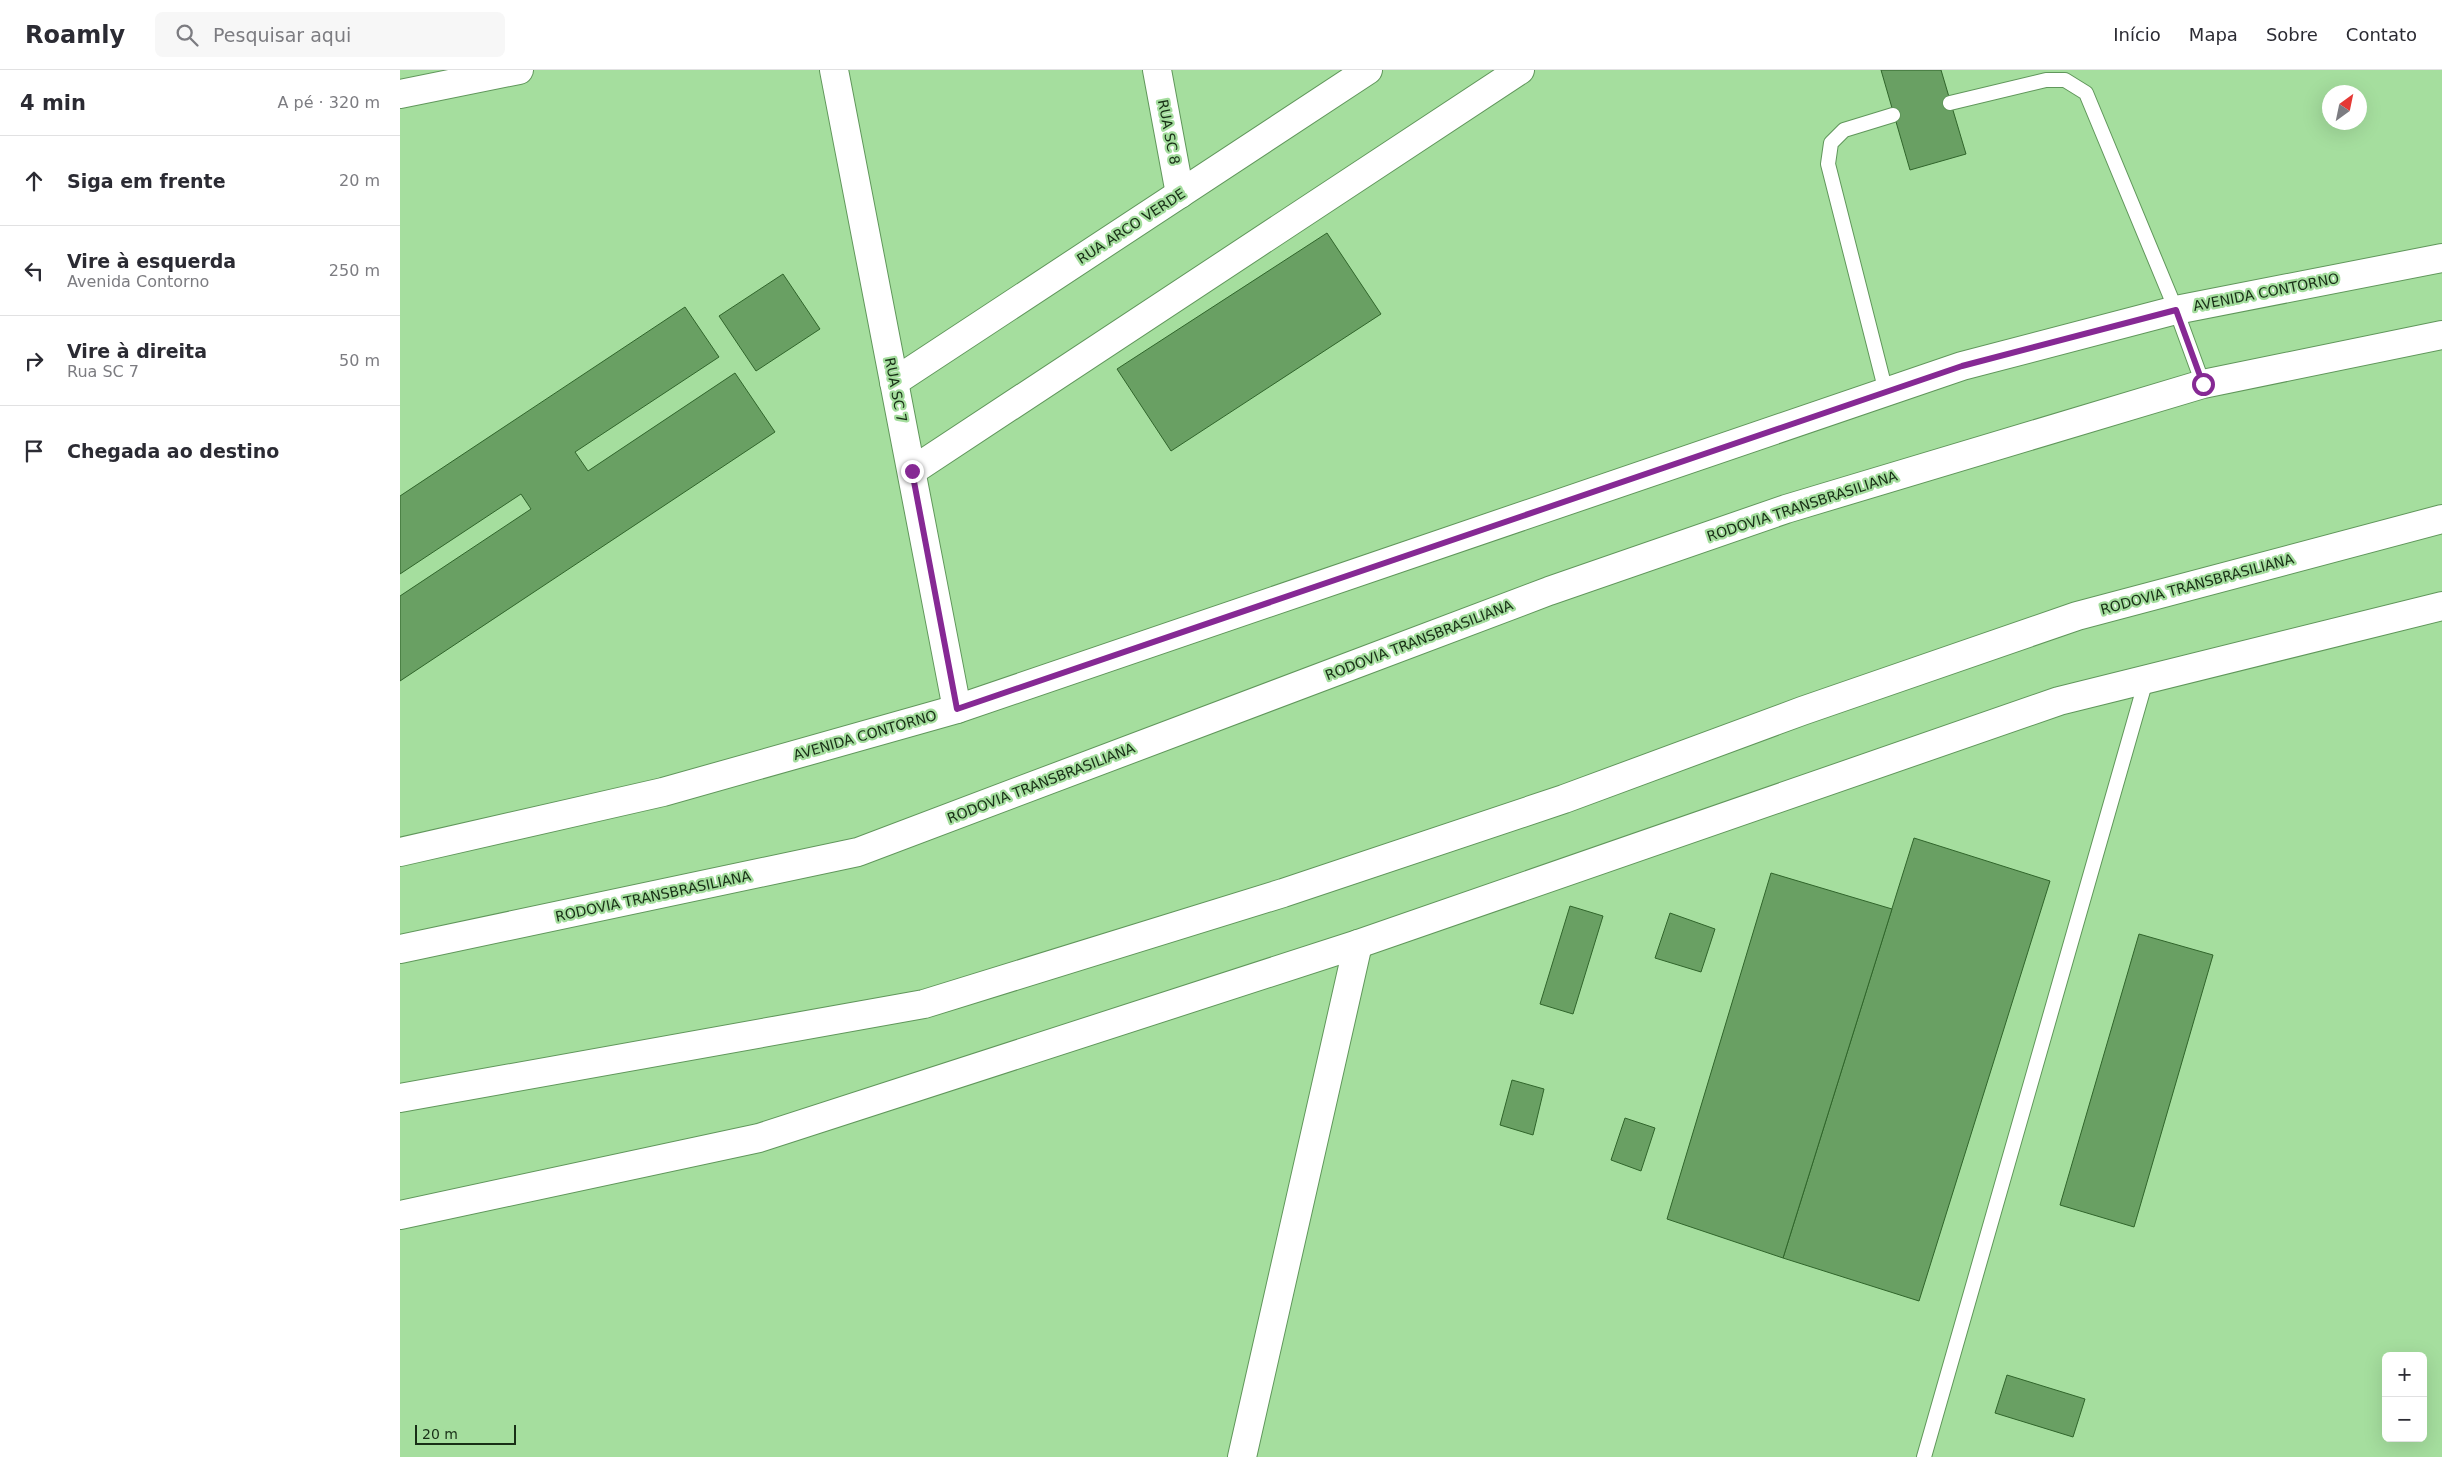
<!DOCTYPE html>
<html lang="pt">
<meta charset="utf-8">
<style>
body{margin:0;font-family:"DejaVu Sans",sans-serif;background:#f7f7f7;color:#2b2b33}
.controls{position:absolute;right:15px;bottom:15px;display:grid;overflow:hidden;border-radius:8px;box-shadow:0 5px 20px #0002}
.controls button{width:45px;height:45px;display:grid;place-items:center;padding:0;border:0;border-bottom:1px solid #e1e1e2;background:#fff;color:#2b2b33;font:25px sans-serif}
.compass{position:absolute;left:1922px;top:15px;width:45px;height:45px;border-radius:50%;background:#fff;box-shadow:0 5px 20px #0002;rotate:33deg}
.scale{position:absolute;left:15px;bottom:12px;width:101px;box-sizing:border-box;padding-left:5px;border:2px solid #182f16;border-top:0;font-size:14px;line-height:18px;white-space:nowrap;color:#182f16;-webkit-text-stroke:4px #a5de9e;paint-order:stroke}
.stop{position:absolute;width:15px;height:15px;margin:-11px;border:4px solid #862994;border-radius:50%;background:#fff}
.stop.end{background:#862994;border-color:#fff;box-shadow:0 1px 5px #0008}
.list{margin:0;padding:0;list-style:none}
h2{display:flex;justify-content:space-between;align-items:center;height:65px;margin:0;padding:0 20px;font-size:21px}
h2 small{font-size:16px;font-weight:400;color:#7c7c81}
.list li{display:grid;grid-template-columns:32px 1fr auto;gap:15px;align-items:center;box-sizing:border-box;height:90px;padding:0 20px;border-top:1px solid #e1e1e2}
.list b{display:block;font-size:19px;white-space:nowrap}
.list p{margin:0;font-size:16px;white-space:nowrap;color:#7c7c81}
.list em{font-size:16px;font-style:normal;color:#7c7c81}
.icon{flex:none;width:28px;height:28px;fill:none;stroke:currentColor;stroke-width:2;stroke-linecap:round;stroke-linejoin:round}
.map{position:relative;flex:none;width:2042px;height:1387px;overflow:hidden}
header{display:flex;align-items:center;gap:30px;box-sizing:border-box;height:70px;padding:0 25px;background:#fff;border-bottom:1px solid #e1e1e2}
header strong{font-size:24px}
nav{display:flex;gap:28px;margin-inline-start:auto;font-size:18px}
.search{width:350px;height:45px;background:#f7f7f7;display:flex;align-items:center;gap:12px;box-sizing:border-box;padding:0 18px;border-radius:8px;color:#7c7c81;font-size:19px}
main{display:flex}
aside{flex:1;background:#fff}
.map>svg:first-child{display:block}
</style>
<header>
<strong>Roamly</strong>
<div class="search"><svg class="icon" aria-label="search" viewBox="0 0 24 24"><circle cx="10" cy="10" r="6"/><path d="M15 15l6 6"/></svg>Pesquisar aqui</div>
<nav><a>Início</a><a>Mapa</a><a>Sobre</a><a>Contato</a></nav>
</header>
<main>
<aside>
<h2>4 min<small>A pé · 320 m</small></h2>
<ul class="list">
<li><svg class="icon" aria-label="ahead" viewBox="0 0 24 24"><path d="M12 20V5M6 11l6-6 6 6"/></svg><div><b>Siga em frente</b></div><em>20 m</em></li>
<li><svg class="icon" aria-label="left" viewBox="0 0 24 24"><path d="M17 20v-9H6M10 6l-5 5 5 5"/></svg><div><b>Vire à esquerda</b><p>Avenida Contorno</p></div><em>250 m</em></li>
<li><svg class="icon" aria-label="right" viewBox="0 0 24 24"><path d="M7 20v-9h11M14 6l5 5-5 5"/></svg><div><b>Vire à direita</b><p>Rua SC 7</p></div><em>50 m</em></li>
<li><svg class="icon" aria-label="arrive" viewBox="0 0 24 24"><path d="M6 21V4h12l-3 4 3 4H6"/></svg><div><b>Chegada ao destino</b></div></li>
</ul>
</aside>
<div class="map">
<svg width="2042" height="1387" viewBox="0 0 2042 1387">
<rect width="100%" height="100%" fill="#a5de9e"/>
<!-- building -->
<g fill="#69a063" stroke="#30652b">
<path d="M 1481,0 L 1541,0 L 1566,84 L 1510,100 Z"/>
<path d="M 927,163 L 981,244 L 771,381 L 717,299 Z"/>
<path d="M 383,204 L 420,259 L 356,301 L 319,246 Z"/>
<path d="M 285,237 L 319,287 L 175,382 L 188,401 L 335,303 L 375,362 L 0,611 L 0,526 L 131,439 L 121,424 L 0,504 L 0,426 Z"/>
<path d="M 1514,768 L 1650,811 L 1519,1231 L 1383,1188 Z"/>
<path d="M 1371,803 L 1492,839 L 1383,1188 L 1267,1149 Z"/>
<path d="M 1170,836 L 1203,846 L 1173,944 L 1140,934 Z"/>
<path d="M 1270,843 L 1315,859 L 1301,902 L 1255,888 Z"/>
<path d="M 1739,864 L 1813,885 L 1734,1157 L 1660,1135 Z"/>
<path d="M 1112,1010 L 1144,1019 L 1133,1065 L 1100,1055 Z"/>
<path d="M 1225,1048 L 1255,1058 L 1241,1101 L 1211,1090 Z"/>
<path d="M 1607,1305 L 1685,1329 L 1673,1367 L 1595,1343 Z"/>
</g>
<g fill="none" stroke-linecap="round" stroke-linejoin="round">
<defs>
<g id="service">
<path d="M 1550,33 L 1646,10 L 1665,10 L 1686,23 L 1776,240 L 1803,314"/>
<path d="M 1486,322 L 1428,94 L 1431,73 L 1444,60 L 1493,45"/>
<path d="M 1524,1387 L 1746,610"/>
</g>
<g id="minor">
<path d="M 434,0 L 557,639"/>
<path d="M 757,0 L 780,124"/>
<path d="M 0,24 L 119,0"/>
<path d="M 0,782 L 263,722 L 557,639 L 1562,296 L 1776,240 L 2042,188"/>
<path d="M 0,1145 L 359,1068 L 958,874 L 1659,631 L 2042,536"/>
<path d="M 842,1387 L 958,874"/>
</g>
<g id="tertiary">
<path d="M 494,312 L 968,0"/>
<path d="M 512,401 L 1120,0"/>
</g>
<g id="motorway">
<path d="M 0,879 L 458,782 L 1149,521 L 1386,439 L 1803,314 L 2042,265"/>
<path d="M 0,1028 L 524,934 L 883,823 L 1164,729 L 1402,641 L 1677,546 L 2042,449"/>
</g>
</defs>
<!-- service casing -->
<use href="#service" stroke="#60975b" stroke-width="16"/>
<!-- minor casing -->
<use href="#minor" stroke="#60975b" stroke-width="30"/>
<!-- tertiary casing -->
<use href="#tertiary" stroke="#60975b" stroke-width="30"/>
<!-- motorway casing -->
<use href="#motorway" stroke="#60975b" stroke-width="30"/>
<!-- service -->
<use href="#service" stroke="#fff" stroke-width="14"/>
<!-- minor -->
<use href="#minor" stroke="#fff" stroke-width="28"/>
<!-- tertiary -->
<use href="#tertiary" stroke="#fff" stroke-width="28"/>
<!-- motorway -->
<use href="#motorway" stroke="#fff" stroke-width="28"/>
</g>
<g fill="none" stroke-linecap="round" stroke-linejoin="round">
<!-- route -->
<path stroke="#862994" stroke-width="6" d="M 512,401 L 557,639 L 1562,296 L 1776,240 L 1803,314"/>
</g>
<g text-anchor="middle" stroke-width="4.5" stroke-linejoin="round" paint-order="stroke">
<!-- street labels -->
<g font-size="14" fill="#182f16" stroke="#a5de9e">
<text transform="translate(769 62) rotate(79)" y="5">RUA SC 8</text>
<text transform="translate(731 156) rotate(-33)" y="5">RUA ARCO VERDE</text>
<text transform="translate(1866 222) rotate(-11)" y="5">AVENIDA CONTORNO</text>
<text transform="translate(496 320) rotate(79)" y="5">RUA SC 7</text>
<text transform="translate(1402 436) rotate(-18)" y="5">RODOVIA TRANSBRASILIANA</text>
<text transform="translate(1797 514) rotate(-15)" y="5">RODOVIA TRANSBRASILIANA</text>
<text transform="translate(1019 570) rotate(-21)" y="5">RODOVIA TRANSBRASILIANA</text>
<text transform="translate(465 665) rotate(-16)" y="5">AVENIDA CONTORNO</text>
<text transform="translate(641 713) rotate(-21)" y="5">RODOVIA TRANSBRASILIANA</text>
<text transform="translate(253 826) rotate(-12)" y="5">RODOVIA TRANSBRASILIANA</text>
</g>
</g>
</svg>
<div class="controls">
<button>+</button>
<button>−</button>
</div>
<svg class="compass" viewBox="-18 -18 36 36"><path d="M0-13l5 13h-10z" fill="#e53935"/><path d="M0 13l5-13h-10z" fill="#7c7c81"/></svg>
<div class="scale">20 m</div>
<div class="stop" style="left:1803px;top:314px"></div>
<div class="stop end" style="left:512px;top:401px"></div>
</div>
</main>
